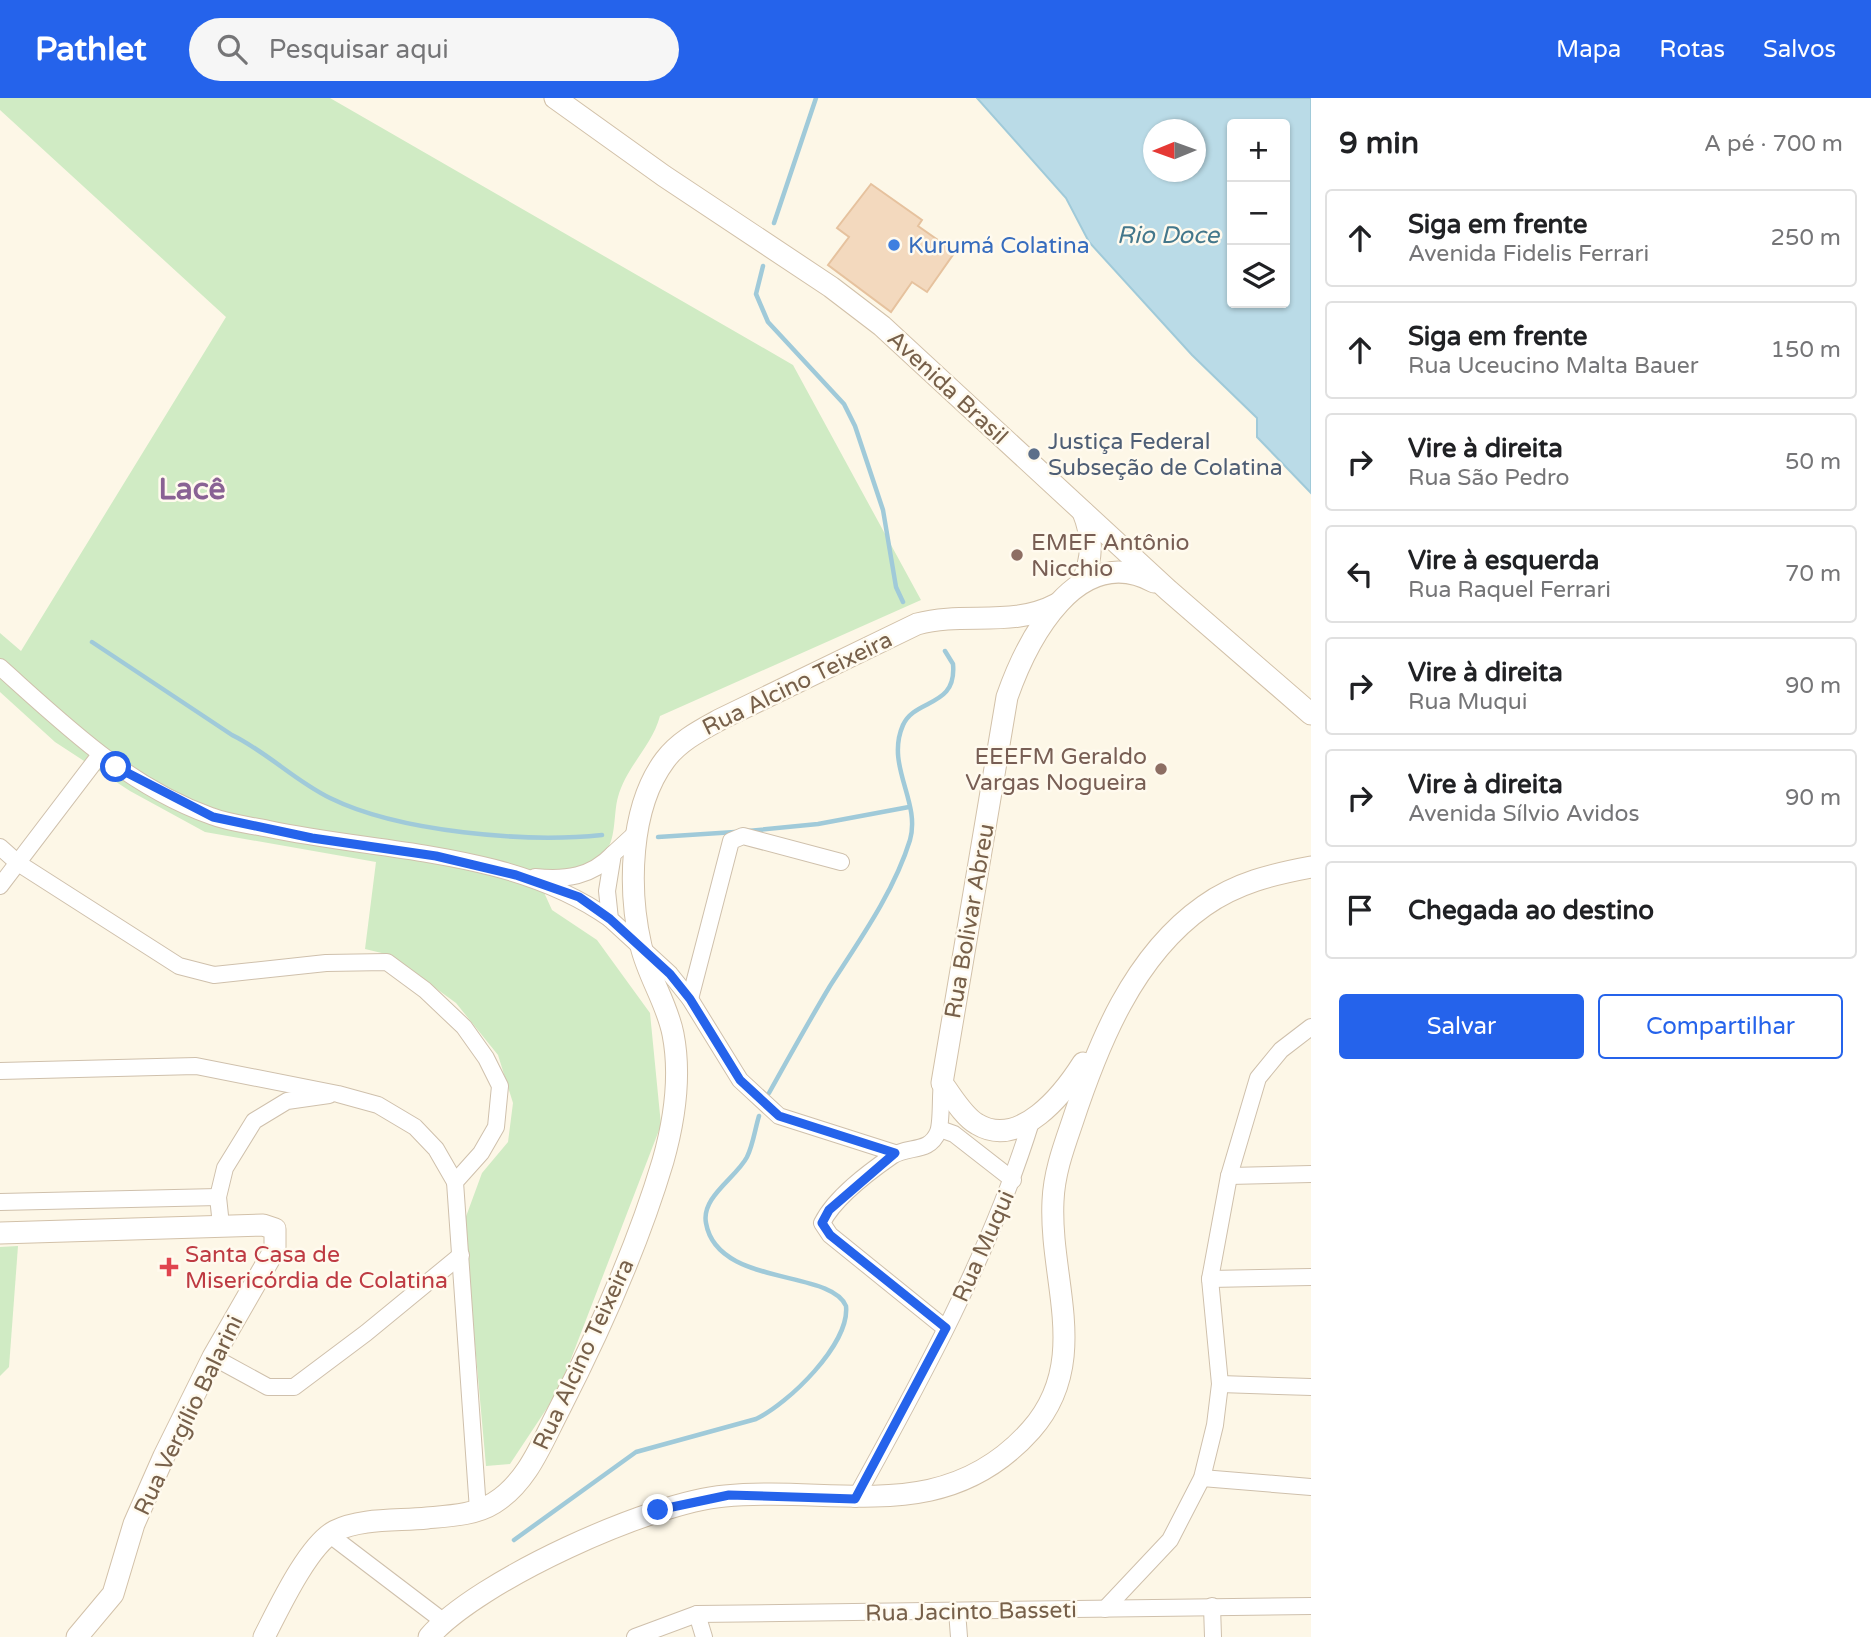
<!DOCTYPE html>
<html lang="pt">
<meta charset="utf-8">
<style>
body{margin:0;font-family:"Varela Round",sans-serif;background:#f6f6f6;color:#202124}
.controls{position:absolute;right:21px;top:21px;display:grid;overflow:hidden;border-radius:7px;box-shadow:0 2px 5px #0004}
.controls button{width:63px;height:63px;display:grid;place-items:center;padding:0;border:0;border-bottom:2px solid #e0e0e0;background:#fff;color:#202124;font:35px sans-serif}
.compass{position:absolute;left:1143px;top:21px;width:63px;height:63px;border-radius:50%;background:#fff;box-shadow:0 2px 5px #0004;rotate:269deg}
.stop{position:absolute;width:21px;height:21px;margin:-16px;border:5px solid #2563eb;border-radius:50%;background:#fff}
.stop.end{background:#2563eb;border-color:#fff;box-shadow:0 2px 7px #0008}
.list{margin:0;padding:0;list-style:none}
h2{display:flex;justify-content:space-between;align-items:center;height:91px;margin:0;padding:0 28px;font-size:30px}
h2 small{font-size:23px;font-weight:400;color:#757577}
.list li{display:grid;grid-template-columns:46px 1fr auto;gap:21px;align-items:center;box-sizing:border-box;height:98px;margin:0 14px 14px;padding:0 14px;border:2px solid #e0e0e0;border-radius:7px}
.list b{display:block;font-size:26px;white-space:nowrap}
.list p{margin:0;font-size:23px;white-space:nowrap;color:#757577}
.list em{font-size:23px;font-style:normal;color:#757577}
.actions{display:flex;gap:14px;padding:21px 28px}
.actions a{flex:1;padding:16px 0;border:2px solid #2563eb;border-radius:7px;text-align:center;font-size:24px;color:#2563eb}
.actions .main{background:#2563eb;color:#fff}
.icon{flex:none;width:38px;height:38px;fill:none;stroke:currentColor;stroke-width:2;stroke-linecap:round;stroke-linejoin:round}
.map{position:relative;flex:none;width:1311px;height:1539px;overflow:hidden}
header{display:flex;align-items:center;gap:42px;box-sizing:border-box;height:98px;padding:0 35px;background:#2563eb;color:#fff}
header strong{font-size:33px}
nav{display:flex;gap:38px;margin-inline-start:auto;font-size:24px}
.search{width:490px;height:63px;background:#f6f6f6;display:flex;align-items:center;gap:18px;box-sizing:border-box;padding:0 24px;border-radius:38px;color:#757577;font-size:26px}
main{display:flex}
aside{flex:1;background:#fff}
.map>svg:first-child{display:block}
</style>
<header>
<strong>Pathlet</strong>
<div class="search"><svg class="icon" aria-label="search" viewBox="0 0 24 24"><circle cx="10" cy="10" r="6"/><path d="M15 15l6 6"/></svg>Pesquisar aqui</div>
<nav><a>Mapa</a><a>Rotas</a><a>Salvos</a></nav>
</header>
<main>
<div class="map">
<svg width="1311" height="1539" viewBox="0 0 1311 1539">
<rect width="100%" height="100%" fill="#fdf7e7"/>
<!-- green -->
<g fill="#d0ebc4">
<path d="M 0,0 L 330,0 L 793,267 L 921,502 L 660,618 C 652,648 626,669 618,699 C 613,716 617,744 603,756 C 586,770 562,780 542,790 L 552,812 L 597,842 L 650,915 L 661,1027 L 559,1292 L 510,1366 L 486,1368 L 464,1124 L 482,1075 L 508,1044 L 513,1005 L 498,957 L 456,905 L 390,857 L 365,851 L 376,764 L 205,734 L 130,693 L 55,644 L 0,594 L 0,535 L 21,553 L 226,219 L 0,12 Z"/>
<path d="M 18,1148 L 9,1269 L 0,1278 L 0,1149 Z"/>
</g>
<!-- water -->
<path fill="#badbe7" stroke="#a0cad9" stroke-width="2" fill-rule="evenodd" d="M 977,0 L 1311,0 L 1311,395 L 1257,339 L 1257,320 L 1192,257 L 1089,144 L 1066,100 ZM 1232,26 L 1285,26 L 1285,205 L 1232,205 ZM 1154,32 L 1196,32 L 1196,74 L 1154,74 Z"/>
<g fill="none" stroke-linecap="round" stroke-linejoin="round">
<!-- stream -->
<g stroke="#a0cad9" stroke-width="4.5">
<path d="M 774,125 L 816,0"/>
<path d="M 763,168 L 756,196 L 768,224 L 844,306 L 855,328 L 883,412 L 896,489 L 903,504"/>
<path d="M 92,544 L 232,637 C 267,654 295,683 330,700 C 399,734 526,745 602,737"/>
<path d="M 748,733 L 818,726 L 909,709"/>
<path d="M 658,739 L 735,734"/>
<path d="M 769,995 C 789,959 809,923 830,888 C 859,843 894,794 910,742 C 921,703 885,668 903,627 C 915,600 957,610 953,566 L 945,553"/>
<path d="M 514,1442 L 636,1354 L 756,1321 C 788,1306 850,1246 846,1208 C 831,1171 717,1189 706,1125 C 701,1099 736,1080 747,1059 C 753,1047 755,1031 759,1018"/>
</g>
</g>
<!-- building -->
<path fill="#f3d9be" stroke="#e6c29e" stroke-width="2" d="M 871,86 L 922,122 L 918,128 L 955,154 L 927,194 L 912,184 L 891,214 L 828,167 L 849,139 L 837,130 Z"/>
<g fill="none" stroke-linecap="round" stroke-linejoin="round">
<defs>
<g id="street">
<path d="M 0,569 C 66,628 127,688 211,718 C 229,725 250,727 269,731 C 382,755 513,752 610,821"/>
<path d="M 638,733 L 613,756 L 607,793 L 610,821 L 670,876 L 690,901 L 740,982 L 779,1018 L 895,1055"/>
<path d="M 0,749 L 18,765 L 179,868 L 214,877 L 326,865 L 387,864 L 425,892 L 464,929 L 486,960 L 500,988 L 496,1029 L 481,1055 L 455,1084 L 478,1412"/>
<path d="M 535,779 C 566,782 591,779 613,756"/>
<path d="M 0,788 L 99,658"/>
<path d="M 690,901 L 731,743 L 743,738 L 841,764"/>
<path d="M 0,973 L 196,968 L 338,996 L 378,1007 L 415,1029 L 436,1051 L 455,1084"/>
<path d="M 942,985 C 940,998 942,1024 938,1034 C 929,1056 908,1047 892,1058 C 869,1074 835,1099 822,1125 L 830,1137 L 945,1230"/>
<path d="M 940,1031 L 954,1036 L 1013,1082"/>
<path d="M 1229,1078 L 1311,1076"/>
<path d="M 0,1104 L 218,1099"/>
<path d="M 221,1127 L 218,1099 L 225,1070 L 254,1023 L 287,1003 L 329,997"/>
<path d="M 1210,1181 L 1311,1179"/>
<path d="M 213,1259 L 268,1289 L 294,1289 L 366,1235 L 461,1157"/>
<path d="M 1220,1286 L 1311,1289"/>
<path d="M 1202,1380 L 1311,1389"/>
<path d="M 855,1401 C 922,1280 990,1156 1031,1024"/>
<path d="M 330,1437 L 443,1523"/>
<path d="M 1212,1508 L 1213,1539"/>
<path d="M 1105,1511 L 1170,1442 L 1202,1380 L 1215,1327 L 1220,1286 L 1210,1181 L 1229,1078 L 1258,980 L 1281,952 L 1311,929"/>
<path d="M 957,1513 L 959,1539"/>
<path d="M 697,1516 L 704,1539"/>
<path d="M 635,1539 L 697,1516 L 1311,1508"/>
</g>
<g id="secondary">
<path d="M 555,0 L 664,78 L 831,189 L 882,228 L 1168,492 L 1311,616"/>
<path d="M 1082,484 C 1093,460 1093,439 1083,414"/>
<path d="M 1083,965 C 1064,995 1020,1052 977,1026 C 963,1018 952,998 942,985 L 1007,599 C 1027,542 1078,442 1154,484"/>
<path d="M 0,1135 L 263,1127 L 275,1131 L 275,1151 L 213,1259 L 164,1358 L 134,1426 L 113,1496 L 77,1539"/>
<path d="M 264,1539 C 278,1512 308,1447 335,1433 C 361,1420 398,1423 427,1420 C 449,1418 475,1417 494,1405 C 528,1384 542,1344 560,1310 C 601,1230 637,1150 663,1063 C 674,1024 681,977 673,936 C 667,905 648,878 641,848 C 628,792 629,710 665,662 C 679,643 701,632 721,621 L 917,526 C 965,513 1012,530 1057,506"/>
<path d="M 429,1539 C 477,1483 651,1404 725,1398 C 836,1387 944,1430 1031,1332 C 1092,1263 1049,1183 1053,1103 C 1054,1076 1063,1051 1072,1025 C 1098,946 1133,858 1204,808 C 1236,785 1273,776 1311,769"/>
</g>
</defs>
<!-- street casing -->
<use href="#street" stroke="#cfc0ac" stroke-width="18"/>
<!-- secondary casing -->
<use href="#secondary" stroke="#d2c1a9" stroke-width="23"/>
<!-- street -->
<use href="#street" stroke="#fff" stroke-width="16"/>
<!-- secondary -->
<use href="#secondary" stroke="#fff" stroke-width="21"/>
</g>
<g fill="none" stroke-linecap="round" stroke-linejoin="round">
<!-- route -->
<path stroke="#2563eb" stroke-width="9" d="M 116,669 L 213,719 L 312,740 L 436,758 L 516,777 L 579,799 L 610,821 L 670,876 L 690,901 L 740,982 L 779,1018 L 895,1055 L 829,1112 L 822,1125 L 830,1137 L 946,1230 L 855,1401 L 729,1397 L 658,1412"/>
</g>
<!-- markers -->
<circle fill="#3f7fe0" stroke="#fffaee" stroke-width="2.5" cx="894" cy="147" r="7"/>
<circle fill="#5c6f8a" stroke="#fffaee" stroke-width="2.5" cx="1034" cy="356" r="7"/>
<g fill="#8d6e63" stroke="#fffaee" stroke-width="2.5">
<circle cx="1017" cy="457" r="7"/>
<circle cx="1161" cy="671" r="7"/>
</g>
<path fill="#e0444e" stroke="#fffaee" stroke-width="2.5" d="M165.5 1158.5h7v7h7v7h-7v7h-7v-7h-7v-7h7z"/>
<g text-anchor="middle" stroke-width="5" stroke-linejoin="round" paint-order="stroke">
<!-- shop labels -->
<g font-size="23" fill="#366cbe" stroke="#fffaee" text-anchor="start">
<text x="908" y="155">Kurumá Colatina</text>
</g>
<!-- street labels -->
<g font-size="23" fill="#77604a" stroke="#fffaee">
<text transform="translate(948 289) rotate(43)" y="8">Avenida Brasil</text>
<text transform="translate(797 585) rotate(-26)" y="8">Rua Alcino Teixeira</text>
<text transform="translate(969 823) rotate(-80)" y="8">Rua Bolivar Abreu</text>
<text transform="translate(983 1148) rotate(-66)" y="8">Rua Muqui</text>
<text transform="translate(583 1256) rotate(-65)" y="8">Rua Alcino Teixeira</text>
<text transform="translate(188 1317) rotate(-64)" y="8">Rua Vergílio Balarini</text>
<text transform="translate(971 1513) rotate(-1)" y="8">Rua Jacinto Basseti</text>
</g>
<!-- service labels -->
<g font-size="23" fill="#4e5e75" stroke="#fffaee" text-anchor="start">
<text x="1048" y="351">Justiça Federal<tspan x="1048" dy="26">Subseção de Colatina</tspan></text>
</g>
<!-- education labels -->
<g font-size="23" fill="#785e54" stroke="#fffaee" text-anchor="start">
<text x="1031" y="452">EMEF Antônio<tspan x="1031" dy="26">Nicchio</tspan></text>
<text x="1147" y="666" text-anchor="end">EEEFM Geraldo<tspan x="1147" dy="26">Vargas Nogueira</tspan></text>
</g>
<!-- health labels -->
<g font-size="23" fill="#be3a42" stroke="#fffaee" text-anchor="start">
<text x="185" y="1164">Santa Casa de<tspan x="185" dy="26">Misericórdia de Colatina</tspan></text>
</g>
<!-- water labels -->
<g font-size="24" font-style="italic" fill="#43778b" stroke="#fffaee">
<text x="1168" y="145">Rio Doce</text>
</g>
<!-- district labels -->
<g font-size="30" font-weight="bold" fill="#896294" stroke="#fffaee">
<text x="192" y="401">Lacê</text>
</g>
</g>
</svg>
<div class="controls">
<button>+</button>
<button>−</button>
<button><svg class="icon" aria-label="layers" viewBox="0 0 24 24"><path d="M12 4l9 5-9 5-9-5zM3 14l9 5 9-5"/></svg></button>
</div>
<svg class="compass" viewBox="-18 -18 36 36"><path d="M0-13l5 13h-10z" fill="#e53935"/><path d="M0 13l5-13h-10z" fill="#757577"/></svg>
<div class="stop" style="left:116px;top:669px"></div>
<div class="stop end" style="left:658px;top:1412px"></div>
</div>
<aside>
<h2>9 min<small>A pé · 700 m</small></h2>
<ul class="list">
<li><svg class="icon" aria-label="ahead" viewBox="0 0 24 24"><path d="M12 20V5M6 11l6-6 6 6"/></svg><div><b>Siga em frente</b><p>Avenida Fidelis Ferrari</p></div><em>250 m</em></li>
<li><svg class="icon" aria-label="ahead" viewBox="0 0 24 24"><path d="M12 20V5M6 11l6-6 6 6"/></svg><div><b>Siga em frente</b><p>Rua Uceucino Malta Bauer</p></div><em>150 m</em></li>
<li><svg class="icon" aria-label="right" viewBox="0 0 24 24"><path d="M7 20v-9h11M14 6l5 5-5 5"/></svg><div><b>Vire à direita</b><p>Rua São Pedro</p></div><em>50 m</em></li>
<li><svg class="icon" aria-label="left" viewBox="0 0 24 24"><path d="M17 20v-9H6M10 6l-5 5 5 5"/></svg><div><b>Vire à esquerda</b><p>Rua Raquel Ferrari</p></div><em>70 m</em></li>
<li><svg class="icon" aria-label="right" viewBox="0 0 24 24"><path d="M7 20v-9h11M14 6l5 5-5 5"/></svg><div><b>Vire à direita</b><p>Rua Muqui</p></div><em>90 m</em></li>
<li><svg class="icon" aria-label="right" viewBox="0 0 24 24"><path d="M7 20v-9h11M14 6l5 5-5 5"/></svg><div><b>Vire à direita</b><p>Avenida Sílvio Avidos</p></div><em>90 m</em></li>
<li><svg class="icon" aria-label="arrive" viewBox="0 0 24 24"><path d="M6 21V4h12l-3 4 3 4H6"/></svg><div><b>Chegada ao destino</b></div></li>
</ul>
<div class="actions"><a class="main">Salvar</a><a>Compartilhar</a></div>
</aside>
</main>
